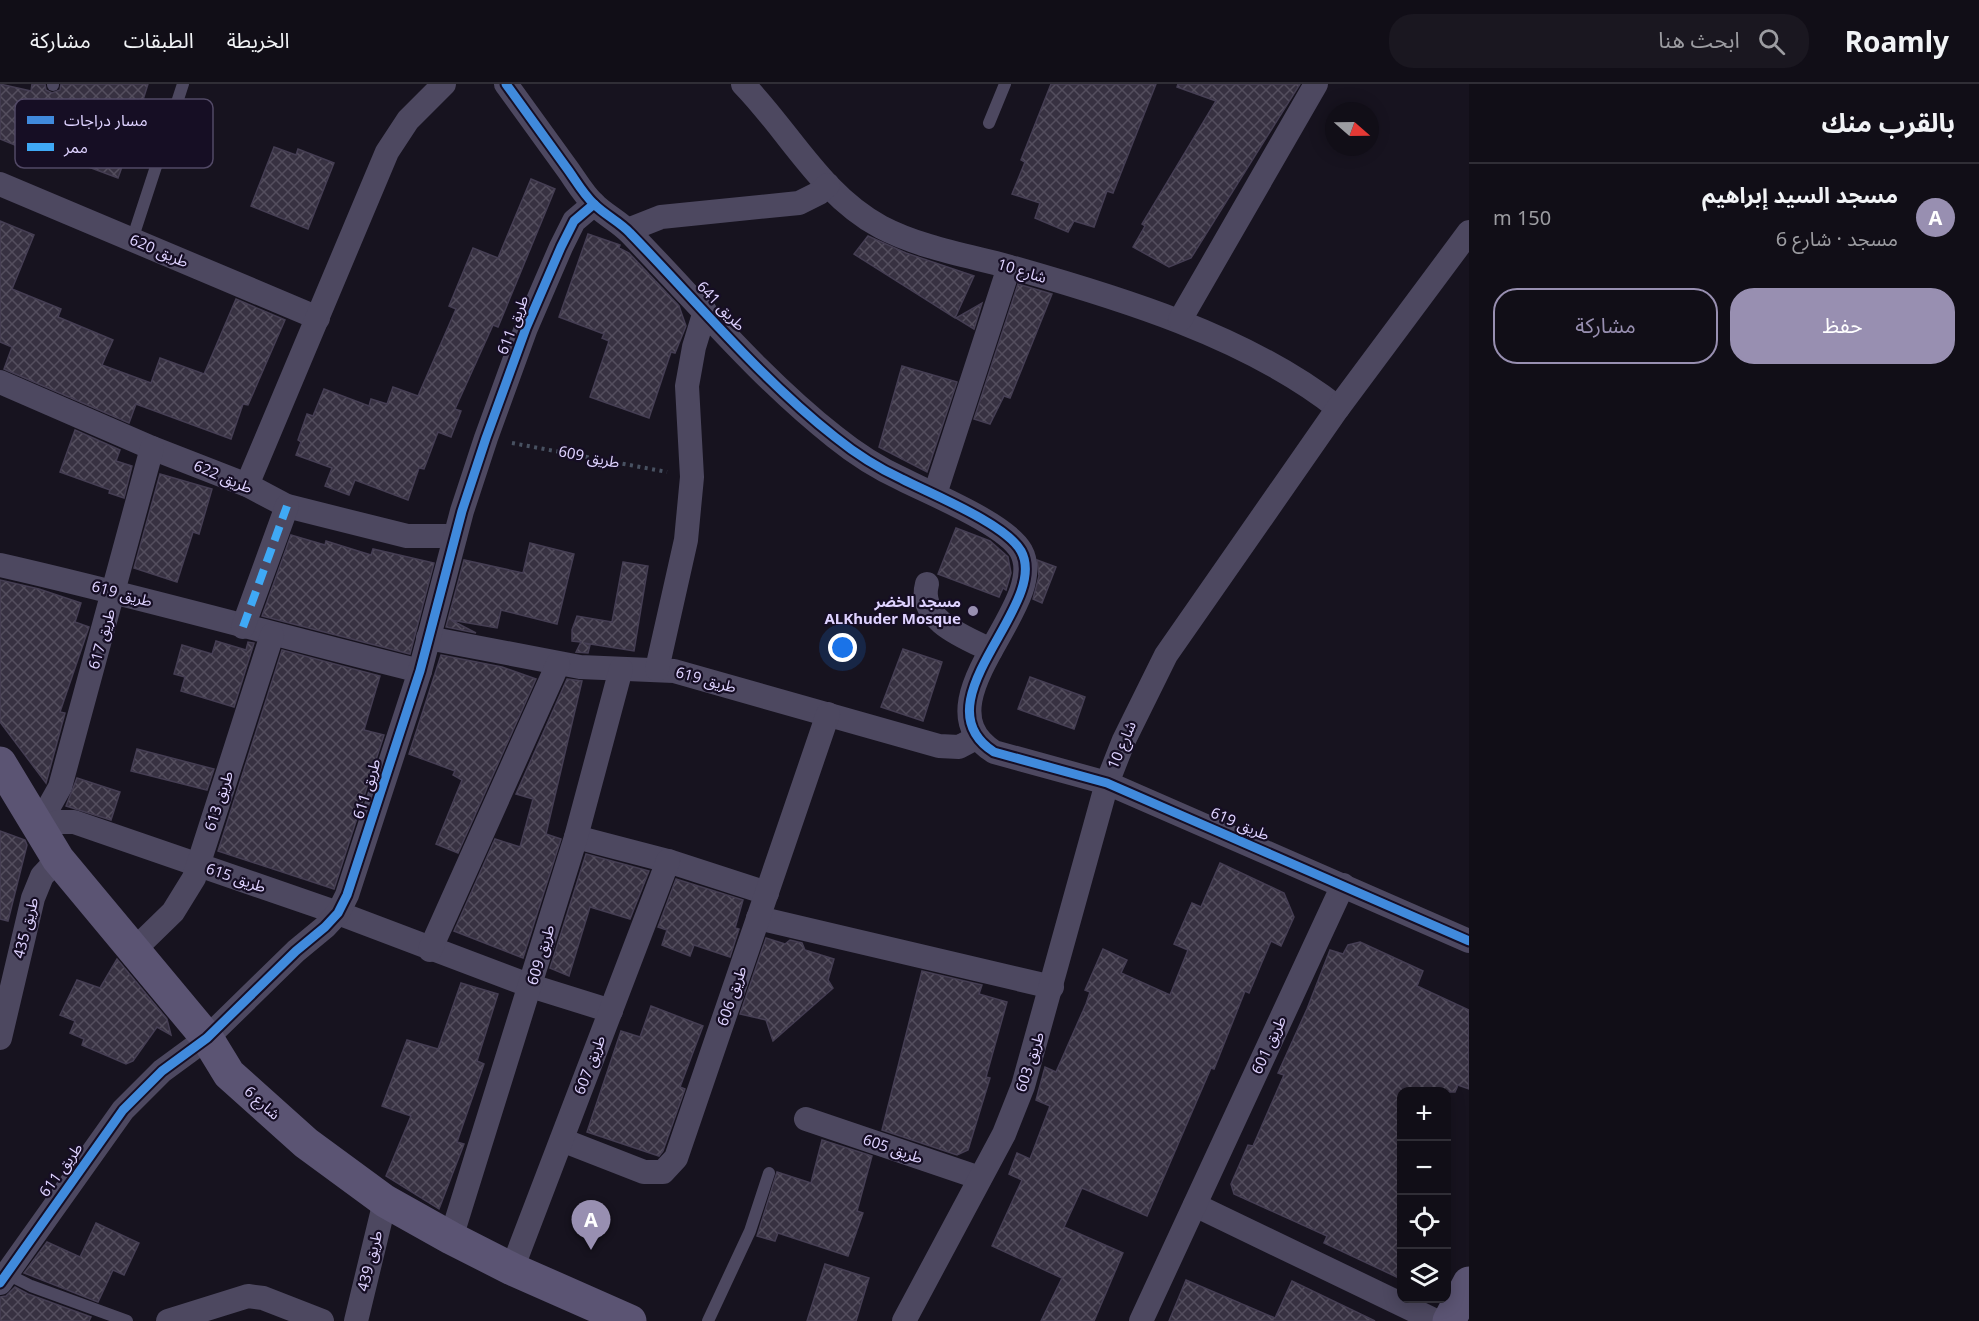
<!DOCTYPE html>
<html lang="ar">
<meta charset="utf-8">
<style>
body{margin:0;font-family:"Noto Sans","Noto Sans Arabic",sans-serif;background:#1a1720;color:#f1f3f6;direction:rtl}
.controls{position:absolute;right:18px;bottom:18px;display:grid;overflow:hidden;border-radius:12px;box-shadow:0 3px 15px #0003}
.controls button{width:54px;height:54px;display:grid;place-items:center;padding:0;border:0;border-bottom:2px solid #302e36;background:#110e17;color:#f1f3f6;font:30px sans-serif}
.compass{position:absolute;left:1325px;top:18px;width:54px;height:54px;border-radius:50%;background:#110e17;box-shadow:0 3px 15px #0003;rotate:110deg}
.you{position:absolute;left:843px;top:564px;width:21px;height:21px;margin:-15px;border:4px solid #fff;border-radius:50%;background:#1a73e8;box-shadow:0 0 0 9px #1a73e833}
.badge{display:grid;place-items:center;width:39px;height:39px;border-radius:50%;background:#988fb1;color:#fff;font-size:20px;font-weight:700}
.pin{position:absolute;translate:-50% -50px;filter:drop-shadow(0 2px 3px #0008)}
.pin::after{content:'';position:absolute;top:32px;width:21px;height:18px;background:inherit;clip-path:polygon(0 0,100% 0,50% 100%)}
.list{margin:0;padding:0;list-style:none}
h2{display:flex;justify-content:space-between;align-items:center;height:78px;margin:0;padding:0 24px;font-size:26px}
h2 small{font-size:20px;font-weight:400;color:#9c9ca1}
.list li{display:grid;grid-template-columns:39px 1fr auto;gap:18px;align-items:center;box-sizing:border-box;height:108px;padding:0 24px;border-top:2px solid #302e36}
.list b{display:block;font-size:22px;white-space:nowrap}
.list p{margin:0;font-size:20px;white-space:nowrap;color:#9c9ca1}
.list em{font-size:20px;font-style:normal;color:#9c9ca1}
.actions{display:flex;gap:12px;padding:18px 24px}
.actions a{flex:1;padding:14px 0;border:2px solid #988fb1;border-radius:24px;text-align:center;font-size:21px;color:#988fb1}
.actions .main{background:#988fb1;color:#fff}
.icon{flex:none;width:33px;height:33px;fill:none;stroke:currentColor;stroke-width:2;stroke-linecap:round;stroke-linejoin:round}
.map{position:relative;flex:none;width:1469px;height:1237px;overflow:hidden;direction:ltr}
header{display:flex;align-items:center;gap:36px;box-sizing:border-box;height:84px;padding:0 30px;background:#110e17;border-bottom:2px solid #302e36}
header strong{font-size:28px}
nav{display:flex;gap:33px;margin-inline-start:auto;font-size:21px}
.search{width:420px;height:54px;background:#1a1720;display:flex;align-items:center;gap:15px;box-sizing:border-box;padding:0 21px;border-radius:24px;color:#9c9ca1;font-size:22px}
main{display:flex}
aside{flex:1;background:#110e17}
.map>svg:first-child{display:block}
</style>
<header>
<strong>Roamly</strong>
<div class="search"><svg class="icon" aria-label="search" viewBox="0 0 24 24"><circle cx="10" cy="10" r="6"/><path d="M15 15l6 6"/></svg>ابحث هنا</div>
<nav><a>الخريطة</a><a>الطبقات</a><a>مشاركة</a></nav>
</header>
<main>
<aside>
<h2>بالقرب منك<small></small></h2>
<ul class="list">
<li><span class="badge">A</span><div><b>مسجد السيد إبراهيم</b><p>مسجد · شارع 6</p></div><em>150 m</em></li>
</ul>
<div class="actions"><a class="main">حفظ</a><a>مشاركة</a></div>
</aside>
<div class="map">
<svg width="1469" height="1237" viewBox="0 0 1469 1237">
<defs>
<pattern id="building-cross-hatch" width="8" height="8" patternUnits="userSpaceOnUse" patternTransform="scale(1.5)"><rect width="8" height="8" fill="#373141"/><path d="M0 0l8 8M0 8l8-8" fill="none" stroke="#544e5e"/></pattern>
</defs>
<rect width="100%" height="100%" fill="#17131f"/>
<!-- building -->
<g fill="url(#building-cross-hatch)" stroke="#453e53" stroke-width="1.5">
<path d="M 0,0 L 31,7 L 32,0 L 45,0 L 46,6 L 52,9 L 60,6 L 61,0 L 148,0 L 137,35 L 139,35 L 118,94 L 51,69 L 49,75 L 0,55 Z"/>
<path d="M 1051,0 L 1156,0 L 1113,109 L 1107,107 L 1094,143 L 1074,137 L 1068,148 L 1035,134 L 1040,119 L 1012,110 L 1025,78 L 1021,76 Z"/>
<path d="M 1178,0 L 1300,0 L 1191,174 L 1169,183 L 1133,163 L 1145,142 L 1142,140 L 1216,17 L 1177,3 Z"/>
<path d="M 274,63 L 296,71 L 298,65 L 334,79 L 308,145 L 251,122 Z"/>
<path d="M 531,95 L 555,105 L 498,243 L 493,241 L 455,325 L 461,327 L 451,353 L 438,348 L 424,385 L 419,384 L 408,416 L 355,396 L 349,411 L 325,402 L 332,384 L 296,371 L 301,358 L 298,356 L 307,330 L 313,332 L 324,305 L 369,322 L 371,315 L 387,320 L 393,303 L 418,312 L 456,225 L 449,222 L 473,164 L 498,174 Z"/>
<path d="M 0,137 L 34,151 L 12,205 L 61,225 L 58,233 L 113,256 L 102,281 L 151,299 L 160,274 L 204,290 L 236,215 L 285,236 L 248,321 L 243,320 L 231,355 L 136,320 L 129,339 L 4,285 L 12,263 L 0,258 Z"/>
<path d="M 588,150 L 620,161 L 619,164 L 629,169 L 679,222 L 686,242 L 675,269 L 671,268 L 649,334 L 590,313 L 609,257 L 602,254 L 604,250 L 559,233 Z"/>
<path d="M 868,152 L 906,169 L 974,192 L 955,234 L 854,170 Z"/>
<path d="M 1018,200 L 1052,210 L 1010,314 L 1004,312 L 990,340 L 974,335 Z"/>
<path d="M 982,219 L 974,245 L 956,234 Z"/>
<path d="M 902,282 L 957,298 L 927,388 L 879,363 Z"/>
<path d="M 75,346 L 120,366 L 116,377 L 132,382 L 124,414 L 109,409 L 110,406 L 60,388 Z"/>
<path d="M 160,390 L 212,405 L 199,450 L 193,448 L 177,498 L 134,484 Z"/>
<path d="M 956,444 L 990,457 L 1008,473 L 1011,489 L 1006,506 L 1003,504 L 999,513 L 938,490 Z"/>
<path d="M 291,451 L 325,461 L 326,457 L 371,471 L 373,465 L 434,479 L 410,570 L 262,532 Z"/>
<path d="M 530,459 L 574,470 L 557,540 L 501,526 L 497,544 L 451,536 L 476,549 L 446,543 L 464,476 L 523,489 Z"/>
<path d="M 1037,476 L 1056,483 L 1042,519 L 1033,515 L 1039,492 Z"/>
<path d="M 623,478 L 648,482 L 634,567 L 584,559 L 590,561 L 588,569 L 576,568 L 581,558 L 572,557 L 572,546 L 577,532 L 612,538 Z"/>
<path d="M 0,496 L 39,505 L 81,519 L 75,538 L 89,543 L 60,628 L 65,629 L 46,699 L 0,638 Z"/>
<path d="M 216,557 L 246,566 L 248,558 L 254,559 L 234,623 L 181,607 L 185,593 L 174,590 L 182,561 L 212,570 Z"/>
<path d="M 903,565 L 942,578 L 923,637 L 881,623 Z"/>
<path d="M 282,566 L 380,592 L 364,646 L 384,651 L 334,805 L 218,767 Z"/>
<path d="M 441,571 L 502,583 L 536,595 L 458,769 L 436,760 L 462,696 L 453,691 L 455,687 L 409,670 Z"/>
<path d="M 1030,593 L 1085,613 L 1074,645 L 1018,625 Z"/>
<path d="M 567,595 L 582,597 L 546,750 L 561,755 L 523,874 L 454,847 L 495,755 L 520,763 L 533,715 L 516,710 Z"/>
<path d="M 137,665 L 214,685 L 207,706 L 131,687 Z"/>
<path d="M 77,694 L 120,708 L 111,736 L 66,722 Z"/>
<path d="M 0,747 L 25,756 L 27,761 L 8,837 L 0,835 Z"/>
<path d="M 586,770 L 649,787 L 630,835 L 590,823 L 569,892 L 550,884 Z"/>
<path d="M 1220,779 L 1284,809 L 1294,833 L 1281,862 L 1271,857 L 1249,909 L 1245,907 L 1214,985 L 1211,984 L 1147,1132 L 1082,1104 L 1064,1143 L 1123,1169 L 1094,1237 L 1041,1237 L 1062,1194 L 992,1162 L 1022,1096 L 1009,1090 L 1017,1069 L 1030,1075 L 1050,1022 L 1036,1016 L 1045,983 L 1056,988 L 1086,920 L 1090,908 L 1085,906 L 1103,865 L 1127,876 L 1121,889 L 1170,911 L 1188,866 L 1174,860 L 1192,819 L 1201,823 Z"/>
<path d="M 676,795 L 743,816 L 735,844 L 739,845 L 730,873 L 694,861 L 690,872 L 662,861 L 667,846 L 658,843 Z"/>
<path d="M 766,854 L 785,860 L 790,856 L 802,859 L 805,866 L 834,875 L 828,896 L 833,904 L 773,957 L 766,936 L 740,930 Z"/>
<path d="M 1360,858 L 1423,887 L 1417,902 L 1469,926 L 1469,1005 L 1458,1001 L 1455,1008 L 1401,1008 L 1401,1195 L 1324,1159 L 1327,1152 L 1234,1110 L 1231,1100 L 1248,1061 L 1253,1062 L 1284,991 L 1278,989 L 1307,925 L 1330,866 L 1343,870 L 1348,861 Z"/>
<path d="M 117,875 L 167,935 L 171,951 L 157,943 L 133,977 L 126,980 L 82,961 L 84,955 L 70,949 L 75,937 L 60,931 L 77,896 L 100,904 Z"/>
<path d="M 922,887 L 982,901 L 979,910 L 1007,918 L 986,993 L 990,994 L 968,1066 L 957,1071 L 882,1046 Z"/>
<path d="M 461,899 L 498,910 L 477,977 L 484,980 L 457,1058 L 464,1060 L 439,1125 L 386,1092 L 411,1032 L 382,1022 L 407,956 L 438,965 Z"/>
<path d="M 651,922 L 703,942 L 680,1003 L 685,1005 L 663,1067 L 659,1072 L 587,1048 L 621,947 L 640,953 Z"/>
<path d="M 822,1056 L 872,1072 L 857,1127 L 863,1129 L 848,1172 L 778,1149 L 775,1157 L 757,1152 L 777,1088 L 811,1099 Z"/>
<path d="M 96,1139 L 139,1159 L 124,1191 L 113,1186 L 98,1218 L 24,1189 L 47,1158 L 80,1173 Z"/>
<path d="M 825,1180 L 869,1194 L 856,1237 L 807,1237 Z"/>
<path d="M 1186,1196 L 1275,1234 L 1292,1197 L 1375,1237 L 1169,1237 Z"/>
<path d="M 15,1203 L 28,1210 L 91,1233 L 89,1237 L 0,1237 L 0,1213 L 6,1212 Z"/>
</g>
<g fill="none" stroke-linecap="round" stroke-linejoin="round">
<!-- path -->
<path stroke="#485161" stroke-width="4" stroke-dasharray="3 4.5" stroke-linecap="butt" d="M 512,359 L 667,388"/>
<!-- lane -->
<g stroke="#4d4860" stroke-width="12">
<path d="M 53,1 L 53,0"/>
<path d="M 989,39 L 1005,0"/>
<path d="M 132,156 L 183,0"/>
<path d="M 5,1189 L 31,1202 L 127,1237"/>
<path d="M 708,1237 L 750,1147 L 769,1089"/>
</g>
<!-- street -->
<g stroke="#4d4860" stroke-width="24">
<path d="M 506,0 C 526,28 546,55 566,83 C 575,95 583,110 594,120 C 605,131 620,138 630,149 C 697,218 760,294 835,353 C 856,370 878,384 902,395 C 931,410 1006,440 1021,467 C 1051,521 916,618 994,668 L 1107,699 L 1469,857"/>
<path d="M 743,0 C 789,47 821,111 881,143 C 919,163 965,171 1007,182 C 1117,213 1247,252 1338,324"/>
<path d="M 0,100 L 318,234"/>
<path d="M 628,146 L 661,133 L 799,119 L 819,109 L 828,101"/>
<path d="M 1180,236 L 1316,0"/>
<path d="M 0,298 L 152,364 L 247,401 L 287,422 L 407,452 L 455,452"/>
<path d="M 247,401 L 387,68 L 408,36 L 444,0"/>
<path d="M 935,410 L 1009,183"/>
<path d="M 0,481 C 141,513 279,552 420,587"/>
<path d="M 927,500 C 917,536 966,554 991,566"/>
<path d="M 243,543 L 287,422"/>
<path d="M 428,554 L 580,583 L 674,587 L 939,662 L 959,663 L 976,654"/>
<path d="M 657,585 L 686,456 L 692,393 L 687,302 L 694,263 L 705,227"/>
<path d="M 36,738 L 46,728 L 60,703 L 152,364"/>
<path d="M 41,747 L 57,738 L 74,738 L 338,829 L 531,902 L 611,927"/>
<path d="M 576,753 L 668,777 L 767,809"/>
<path d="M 758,834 L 1052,903"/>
<path d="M 135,865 L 173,828 L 194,794 L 272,551"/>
<path d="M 430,866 L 558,580"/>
<path d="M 0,954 L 33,814 L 42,792 L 58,775"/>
<path d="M 806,1035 L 980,1094"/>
<path d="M 562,1056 L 644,1088 L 663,1088 L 676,1074 L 828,630"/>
<path d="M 1195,1121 L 1436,1237"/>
<path d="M 451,1154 L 576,753 L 621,585"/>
<path d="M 512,1185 L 668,777"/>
<path d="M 0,1199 L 123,1026 L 162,987 L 207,954 L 296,867 L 325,843 L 338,829 L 347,811 L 420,587 L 462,427 L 486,354 L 526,244 L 561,163 L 574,137 L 594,120"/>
<path d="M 168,1237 L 248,1212 L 263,1214 L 322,1237"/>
<path d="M 356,1237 L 385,1117"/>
<path d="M 904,1237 L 1004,1050 L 1023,1002 L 1107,699 L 1124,656 L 1166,571 L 1338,324 L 1469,148"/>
<path d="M 1141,1237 L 1343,801"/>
</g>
<!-- secondary -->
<g stroke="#5b5473" stroke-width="33">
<path d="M 0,679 L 58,775 L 207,954 L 229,990 L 306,1059 L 385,1117 L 451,1154 L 512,1185 L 630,1237"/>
<path d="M 1449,1237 L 1469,1199"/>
</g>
<!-- quiet -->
<path stroke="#3fa9f5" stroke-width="8" stroke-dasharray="15 8" stroke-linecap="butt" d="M 243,543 L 287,422"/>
<defs>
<g id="cycleway">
<path d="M 506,0 C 526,28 546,55 566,83 C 575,95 583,110 594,120 C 605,131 620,138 630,149 C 697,218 760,294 835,353 C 856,370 878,384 902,395 C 931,410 1006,440 1021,467 C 1051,521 916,618 994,668 L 1107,699 L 1469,857"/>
<path d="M 0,1199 L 123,1026 L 162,987 L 207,954 L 296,867 L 325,843 L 338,829 L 347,811 L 420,587 L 462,427 L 486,354 L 526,244 L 561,163 L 574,137 L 594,120"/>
</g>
</defs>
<!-- cycleway casing -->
<use href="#cycleway" stroke="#160e24" stroke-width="13"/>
<!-- cycleway -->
<use href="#cycleway" stroke="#408adc" stroke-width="9"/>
</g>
<!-- markers -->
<circle fill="#988fb1" stroke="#160e24" stroke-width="2" cx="973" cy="527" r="6"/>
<g text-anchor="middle" stroke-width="4.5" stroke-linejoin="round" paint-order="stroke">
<!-- street labels -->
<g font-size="15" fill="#ded2ff" stroke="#160e24">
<text transform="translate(159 167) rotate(23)" y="5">طريق 620</text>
<text transform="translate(1022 187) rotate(17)" y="5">شارع 10</text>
<text transform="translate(721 222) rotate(46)" y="5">طريق 641</text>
<text transform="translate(513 241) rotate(-69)" y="5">طريق 611</text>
<text transform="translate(589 373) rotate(11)" y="5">طريق 609</text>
<text transform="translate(223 393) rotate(23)" y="5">طريق 622</text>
<text transform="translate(122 510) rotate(15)" y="5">طريق 619</text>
<text transform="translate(102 555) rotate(-74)" y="5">طريق 617</text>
<text transform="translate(706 596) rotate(15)" y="5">طريق 619</text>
<text transform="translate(1122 661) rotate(-67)" y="5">شارع 10</text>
<text transform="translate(367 705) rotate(-73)" y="5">طريق 611</text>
<text transform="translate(219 717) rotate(-72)" y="5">طريق 613</text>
<text transform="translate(1240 740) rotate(23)" y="5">طريق 619</text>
<text transform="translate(236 794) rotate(19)" y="5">طريق 615</text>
<text transform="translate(26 844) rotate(-76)" y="5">طريق 435</text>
<text transform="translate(541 871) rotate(-73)" y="5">طريق 609</text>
<text transform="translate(732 912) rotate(-71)" y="5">طريق 606</text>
<text transform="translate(1269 961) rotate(-65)" y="5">طريق 601</text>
<text transform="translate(1030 978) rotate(-72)" y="5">طريق 603</text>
<text transform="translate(590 981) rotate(-69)" y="5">طريق 607</text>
<text transform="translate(262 1019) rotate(42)" y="5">شارع 6</text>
<text transform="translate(893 1065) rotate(19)" y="5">طريق 605</text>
<text transform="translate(61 1086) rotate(-54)" y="5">طريق 611</text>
<text transform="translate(370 1177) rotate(-76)" y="5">طريق 439</text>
</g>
<!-- poi labels -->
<g font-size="15" font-weight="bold" fill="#ded2ff" stroke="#160e24" text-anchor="end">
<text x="961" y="523">مسجد الخضر<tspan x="961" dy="17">ALKhuder Mosque</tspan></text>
</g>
</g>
<!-- legend -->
<rect x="15" y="15" width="198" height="69" rx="9" fill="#160e24" stroke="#524966" stroke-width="1.5"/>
<rect x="27" y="32" width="27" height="8" fill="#408adc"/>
<rect x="27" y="59" width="27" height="8" fill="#3fa9f5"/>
<g font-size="16" fill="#ded2ff">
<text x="64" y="42">مسار دراجات</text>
<text x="64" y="69">ممر</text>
</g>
</svg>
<div class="controls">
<button>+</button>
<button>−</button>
<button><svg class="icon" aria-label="locate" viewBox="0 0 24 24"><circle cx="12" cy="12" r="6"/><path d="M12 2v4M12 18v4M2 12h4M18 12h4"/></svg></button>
<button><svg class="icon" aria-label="layers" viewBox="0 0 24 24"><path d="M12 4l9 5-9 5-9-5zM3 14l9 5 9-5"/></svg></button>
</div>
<svg class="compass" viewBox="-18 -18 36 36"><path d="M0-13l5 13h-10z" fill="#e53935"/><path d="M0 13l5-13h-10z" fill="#9c9ca1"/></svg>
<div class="you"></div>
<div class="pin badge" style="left:591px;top:1166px">A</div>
</div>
</main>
